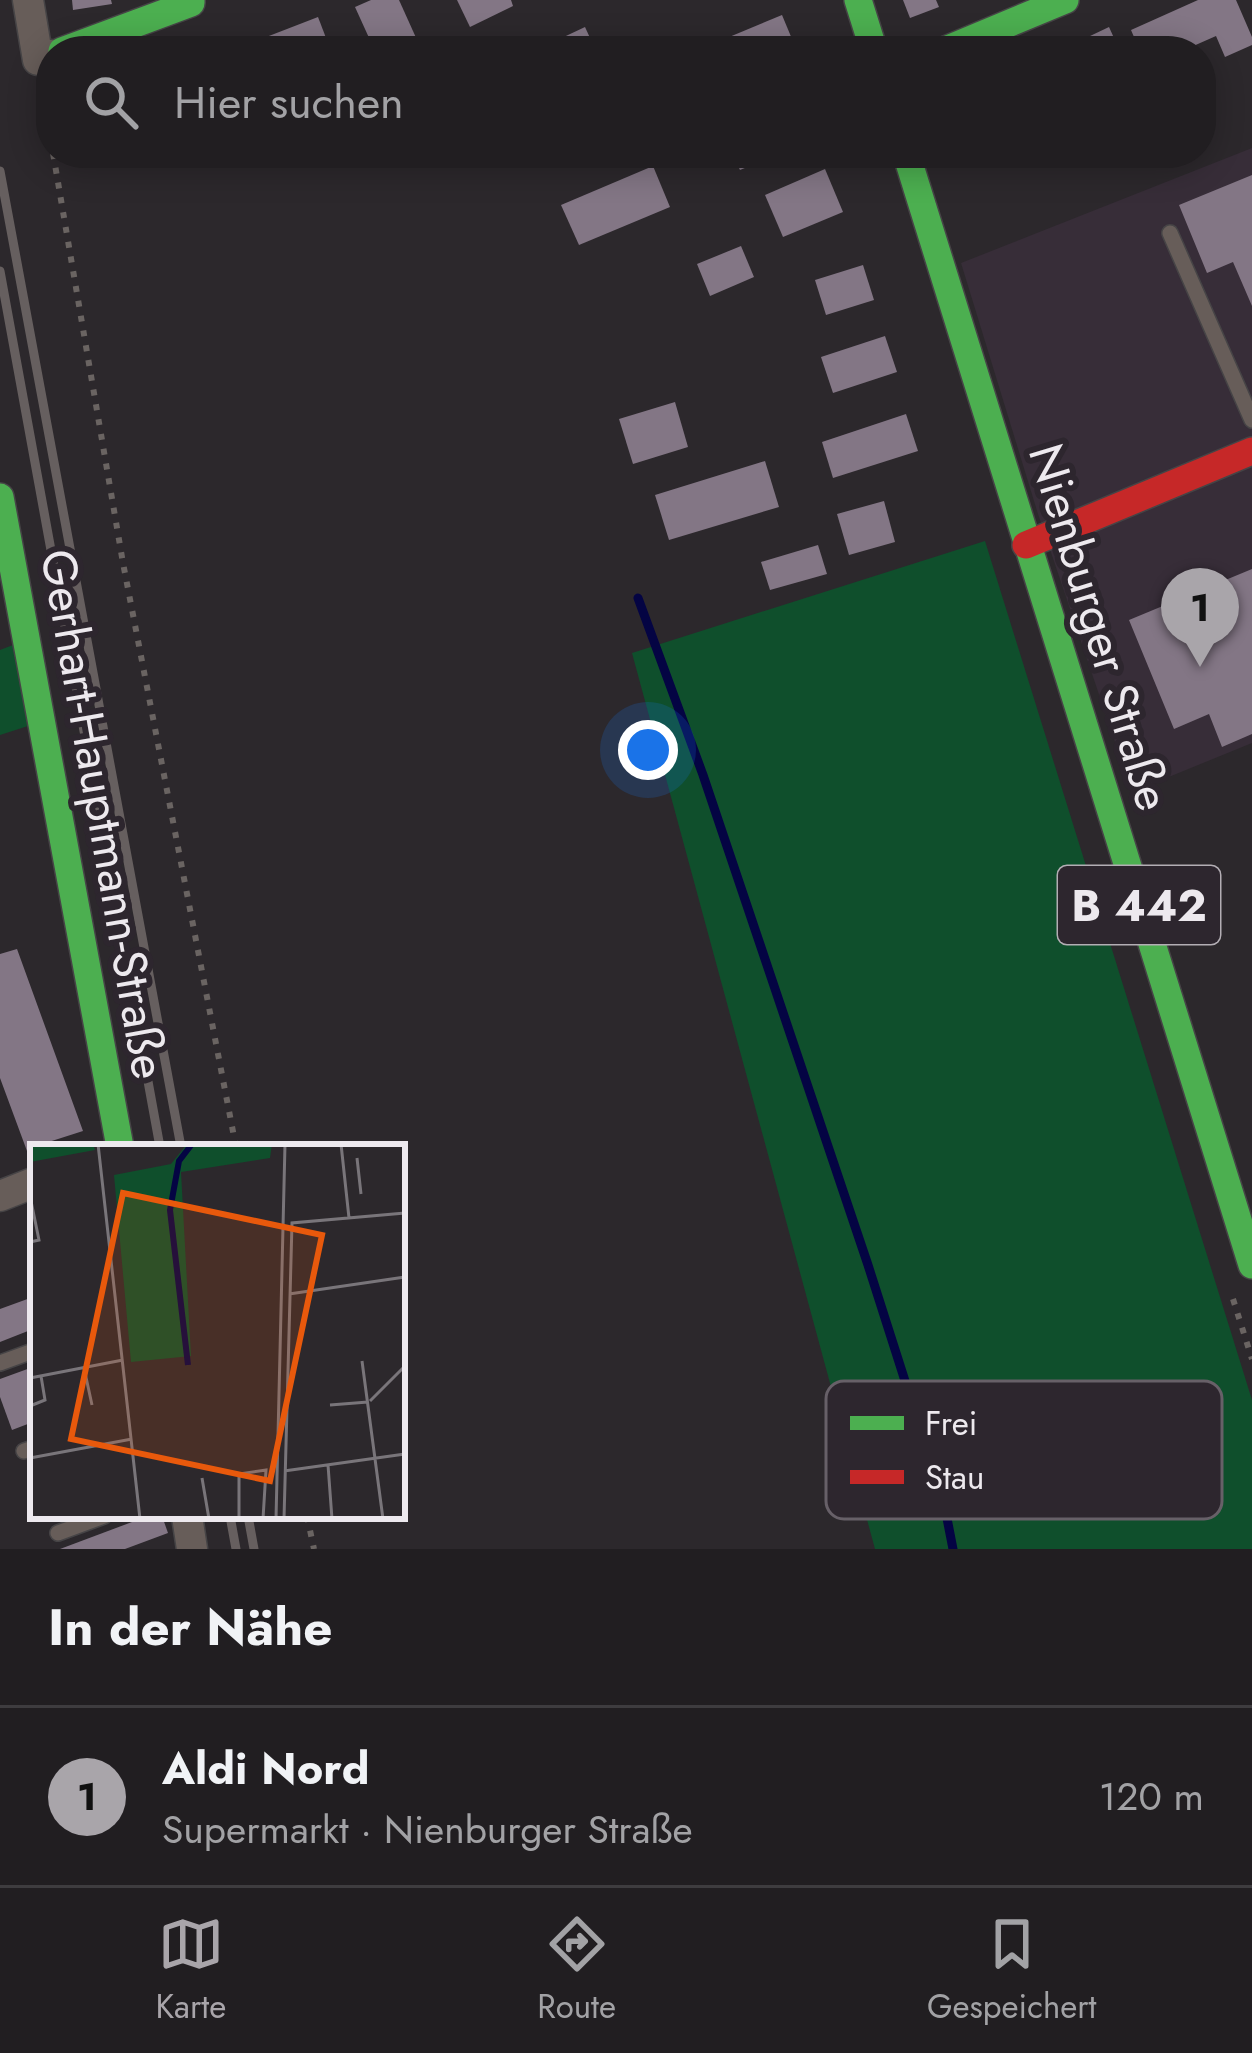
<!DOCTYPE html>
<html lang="de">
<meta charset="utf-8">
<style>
body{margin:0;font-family:Jost,sans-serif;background:#29272a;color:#f1f3f6}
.you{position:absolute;left:648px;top:750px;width:42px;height:42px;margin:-30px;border:9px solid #fff;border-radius:50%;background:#1a73e8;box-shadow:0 0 0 18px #1a73e833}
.badge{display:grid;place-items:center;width:78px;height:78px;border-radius:50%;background:#a9a5aa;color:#111;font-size:39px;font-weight:700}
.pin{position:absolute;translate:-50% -99px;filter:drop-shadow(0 3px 6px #0008)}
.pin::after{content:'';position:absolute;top:63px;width:42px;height:36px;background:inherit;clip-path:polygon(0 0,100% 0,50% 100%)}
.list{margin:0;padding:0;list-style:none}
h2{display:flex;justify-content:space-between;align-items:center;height:156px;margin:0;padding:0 48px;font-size:51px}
h2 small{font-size:39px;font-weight:400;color:#a2a2a5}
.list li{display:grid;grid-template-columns:78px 1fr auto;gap:36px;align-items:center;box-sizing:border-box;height:180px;padding:0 48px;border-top:3px solid #3e3c3f}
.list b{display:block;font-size:45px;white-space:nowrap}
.list p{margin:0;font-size:39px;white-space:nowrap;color:#a2a2a5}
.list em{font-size:39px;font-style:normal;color:#a2a2a5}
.icon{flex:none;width:66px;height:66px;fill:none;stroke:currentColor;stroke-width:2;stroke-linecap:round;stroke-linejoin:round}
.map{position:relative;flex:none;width:1252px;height:1549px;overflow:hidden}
.search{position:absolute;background:#211e21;box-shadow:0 6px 30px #0003;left:36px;right:36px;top:36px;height:132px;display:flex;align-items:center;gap:30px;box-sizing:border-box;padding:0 42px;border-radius:48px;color:#a2a2a5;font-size:45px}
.sheet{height:336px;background:#211e21}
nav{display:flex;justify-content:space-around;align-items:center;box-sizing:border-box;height:168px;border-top:3px solid #3e3c3f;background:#211e21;font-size:33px;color:#a2a2a5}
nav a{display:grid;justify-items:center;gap:6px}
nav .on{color:#a9a5aa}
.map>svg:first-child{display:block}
</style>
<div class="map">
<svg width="1252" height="1549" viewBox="0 0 1252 1549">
<rect width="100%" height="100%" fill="#2c282c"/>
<!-- built -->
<path fill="#372d38" d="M 1252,148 L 1252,743 L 1132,792 L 1038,514 L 961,263 Z"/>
<!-- green -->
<g fill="#0f4f2c">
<path d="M 985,541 L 1252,1400 L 1252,1549 L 875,1549 L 632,653 Z"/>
<path d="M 13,645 L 28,726 L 0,735 L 0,650 Z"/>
</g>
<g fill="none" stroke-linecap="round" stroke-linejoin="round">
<!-- stream -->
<path stroke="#040443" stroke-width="9" d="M 638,598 L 703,775 L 868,1265 L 944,1503 L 953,1549"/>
</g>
<!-- building -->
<g fill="#837685">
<path d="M 72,0 L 111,0 L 112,4 L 73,10 Z"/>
<path d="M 371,0 L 399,0 L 422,51 L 375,51 L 355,7 Z"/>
<path d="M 457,0 L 511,0 L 513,6 L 470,27 Z"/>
<path d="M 903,0 L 936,0 L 939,7 L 910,18 Z"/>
<path d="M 1198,0 L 1236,0 L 1252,37 L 1252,45 L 1225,57 L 1216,36 L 1182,51 L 1140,51 L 1131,30 Z"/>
<path d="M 782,15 L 797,51 L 726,51 L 722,40 Z"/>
<path d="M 318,17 L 331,51 L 230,51 Z"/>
<path d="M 585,27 L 596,51 L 534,51 Z"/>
<path d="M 1109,27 L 1119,49 L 1114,51 L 1071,51 L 1069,46 Z"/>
<path d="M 732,153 L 781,153 L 740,170 Z"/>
<path d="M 653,166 L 670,207 L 579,245 L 561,205 Z"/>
<path d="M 825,169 L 843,212 L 783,237 L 765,195 Z"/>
<path d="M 1252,175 L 1252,306 L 1233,262 L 1207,273 L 1179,205 Z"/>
<path d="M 741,246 L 754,277 L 710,296 L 697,264 Z"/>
<path d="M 863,265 L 874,300 L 826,315 L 815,280 Z"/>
<path d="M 885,336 L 897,372 L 833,393 L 821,357 Z"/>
<path d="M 675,402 L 688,447 L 633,464 L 619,419 Z"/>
<path d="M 906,414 L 918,451 L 833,478 L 822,442 Z"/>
<path d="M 765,461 L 779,507 L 669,540 L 655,495 Z"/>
<path d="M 884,501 L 895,542 L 849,555 L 837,514 Z"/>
<path d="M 818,545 L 827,574 L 770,590 L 761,562 Z"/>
<path d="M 1252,569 L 1252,734 L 1222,747 L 1209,714 L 1174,729 L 1129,620 Z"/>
<path d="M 17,949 L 83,1131 L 33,1147 L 27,1151 L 0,1078 L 0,954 Z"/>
<path d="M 33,1297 L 33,1329 L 0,1342 L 0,1309 Z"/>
<path d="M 33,1367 L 33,1422 L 12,1430 L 0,1397 L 0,1379 Z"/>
<path d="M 148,1516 L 162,1516 L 168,1533 L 125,1549 L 60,1549 Z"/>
</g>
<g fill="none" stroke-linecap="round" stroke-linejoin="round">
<defs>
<g id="lane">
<path d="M 1170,233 L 1252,420"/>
<path d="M 0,1363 L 33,1351"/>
<path d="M 24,1451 L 33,1448"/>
<path d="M 58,1533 L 104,1516"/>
</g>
<g id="street">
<path d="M 28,0 L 38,60 L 51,55"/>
<path d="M 0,1196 L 33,1183"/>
<path d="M 187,1516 L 192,1549"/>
</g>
<g id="fast">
<path d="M 858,0 L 874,51"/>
<path d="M 62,51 L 191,3 L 191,0"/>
<path d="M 943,51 L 1065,0"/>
<path d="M 906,153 L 1252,1265"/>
<path d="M 0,497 L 120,1147"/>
</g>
<path id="jam" d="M 1026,545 L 1252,451"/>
</defs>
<!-- lane casing -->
<use href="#lane" stroke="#464446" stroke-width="18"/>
<!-- street casing -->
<use href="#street" stroke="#464446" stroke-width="33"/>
<!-- fast casing -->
<use href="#fast" stroke="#464446" stroke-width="30"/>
<!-- jam casing -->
<use href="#jam" stroke="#464446" stroke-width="30"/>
<!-- path -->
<g stroke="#6a6462" stroke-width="6" stroke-dasharray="6 9" stroke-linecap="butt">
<path d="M 43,90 L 51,139"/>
<path d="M 53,153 L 123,563 L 236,1147"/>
<path d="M 1233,1299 L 1252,1359"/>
<path d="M 307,1516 L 314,1549"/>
</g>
<!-- lane -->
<use href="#lane" stroke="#675d59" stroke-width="15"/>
<!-- street -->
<use href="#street" stroke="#675d59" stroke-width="30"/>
<!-- fast -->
<use href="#fast" stroke="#4caf50" stroke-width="27"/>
<!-- jam -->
<use href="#jam" stroke="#c62828" stroke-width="27"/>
<!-- rail -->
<g stroke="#665f5f" stroke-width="9">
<path d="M 0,171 L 181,1147"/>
<path d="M 0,271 L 160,1147"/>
<path d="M 230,1516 L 236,1549"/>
<path d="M 248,1516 L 254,1549"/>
</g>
</g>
<g text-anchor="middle" stroke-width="12" stroke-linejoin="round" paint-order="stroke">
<!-- shield labels -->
<rect fill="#2d262e" stroke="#b3aeb4" stroke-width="3" x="1058" y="866" width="162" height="78" rx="9"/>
<g font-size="45" font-weight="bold" fill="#ede9ee">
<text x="1139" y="921">B 442</text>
</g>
<!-- street labels -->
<g font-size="48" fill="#ede9ee" stroke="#2d262e">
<text transform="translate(1100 627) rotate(73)" y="17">Nienburger Straße</text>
<text transform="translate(104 814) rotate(80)" y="17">Gerhart-Hauptmann-Straße</text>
</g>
</g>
<!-- overview -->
<g transform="translate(30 1144)">
<rect width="375" height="375" fill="#2c282c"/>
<path d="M 0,0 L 63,0 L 65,6 L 0,18 ZM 157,0 L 242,0 L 240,14 L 151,28 L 161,212 L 101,218 L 84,31 L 141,20 Z" fill="#0f4f2c"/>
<path fill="none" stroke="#040443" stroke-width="6" d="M 158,221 L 140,66 L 149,17 L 162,0"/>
<path fill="none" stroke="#79757a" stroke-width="3" d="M 68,0 L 110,375M 311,0 L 319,74M 327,14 L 331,50M 0,52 L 9,96 L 0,98M 259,150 L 375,133M 332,217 L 353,375M 54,224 L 62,261M 0,234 L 93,216M 340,257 L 375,222M 300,261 L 338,258M 0,262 L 15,256 L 11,232M 0,314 L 102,295M 298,321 L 302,375M 254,327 L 375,310M 172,334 L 179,375M 209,375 L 209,330 L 236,326 L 233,375M 246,375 L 255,0M 254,375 L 262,79 L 375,69"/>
<path fill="#e8590c" fill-opacity="0.15" stroke="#e8590c" stroke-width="6" d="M 93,49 L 292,91 L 240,337 L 41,295 Z"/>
<rect width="375" height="375" fill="none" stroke="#ede9ee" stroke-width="6"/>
</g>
<!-- legend -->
<rect x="826" y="1381" width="396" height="138" rx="18" fill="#2d262e" stroke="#676068" stroke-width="3"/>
<rect x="850" y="1416" width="54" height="14" fill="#4caf50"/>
<rect x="850" y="1470" width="54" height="14" fill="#c62828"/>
<g font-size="33" fill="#ede9ee">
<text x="925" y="1435">Frei</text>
<text x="925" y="1489">Stau</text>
</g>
</svg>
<div class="you"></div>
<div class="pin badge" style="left:1200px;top:667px">1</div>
<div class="search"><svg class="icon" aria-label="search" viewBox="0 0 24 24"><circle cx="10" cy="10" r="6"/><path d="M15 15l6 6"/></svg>Hier suchen</div>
</div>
<section class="sheet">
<h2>In der Nähe<small></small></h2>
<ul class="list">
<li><span class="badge">1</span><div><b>Aldi Nord</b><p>Supermarkt · Nienburger Straße</p></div><em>120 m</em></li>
</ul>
</section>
<nav>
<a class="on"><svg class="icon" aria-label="map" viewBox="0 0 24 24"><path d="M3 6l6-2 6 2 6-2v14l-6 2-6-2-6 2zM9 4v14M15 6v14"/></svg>Karte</a>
<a><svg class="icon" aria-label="directions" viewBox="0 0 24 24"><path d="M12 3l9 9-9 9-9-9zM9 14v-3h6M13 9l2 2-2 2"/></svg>Route</a>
<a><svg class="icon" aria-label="saved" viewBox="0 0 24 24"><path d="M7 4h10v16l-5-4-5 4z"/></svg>Gespeichert</a>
</nav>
